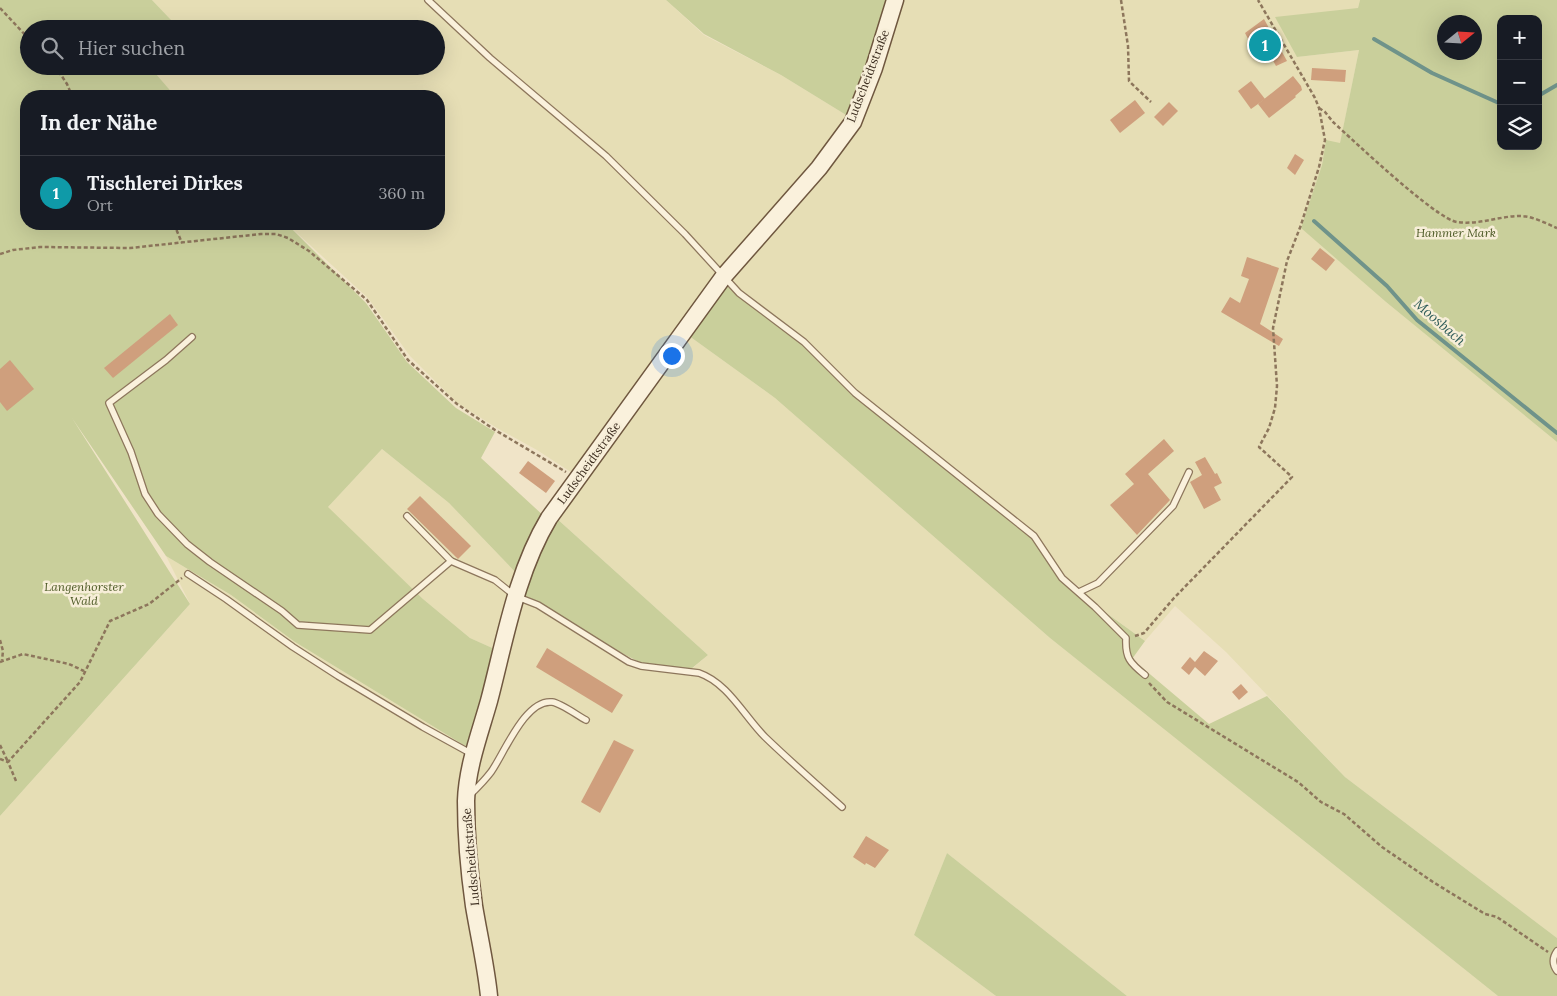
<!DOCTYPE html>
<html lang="de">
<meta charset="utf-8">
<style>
body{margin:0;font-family:Lora,serif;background:#20242c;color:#f1f3f6}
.controls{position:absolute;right:15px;top:15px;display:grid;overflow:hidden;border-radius:10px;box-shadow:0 5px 20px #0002}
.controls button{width:45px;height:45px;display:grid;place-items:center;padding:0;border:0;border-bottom:1px solid #363941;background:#171b24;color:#f1f3f6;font:25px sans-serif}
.compass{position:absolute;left:1437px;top:15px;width:45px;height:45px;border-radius:50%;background:#171b24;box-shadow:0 5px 20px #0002;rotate:72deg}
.you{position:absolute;left:671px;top:355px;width:18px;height:18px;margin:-12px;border:4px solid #fff;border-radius:50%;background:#1a73e8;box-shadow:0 0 0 8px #1a73e833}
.badge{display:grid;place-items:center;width:32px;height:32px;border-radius:50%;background:#2563eb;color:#fff;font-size:16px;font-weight:700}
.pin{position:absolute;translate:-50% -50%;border:2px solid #fff;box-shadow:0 1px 5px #0006}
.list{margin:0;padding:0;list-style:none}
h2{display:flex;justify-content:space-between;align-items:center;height:65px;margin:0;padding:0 20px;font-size:21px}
h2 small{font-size:16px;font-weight:400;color:#9ea1a6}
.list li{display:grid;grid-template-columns:32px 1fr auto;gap:15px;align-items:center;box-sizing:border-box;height:75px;padding:0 20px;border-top:1px solid #363941}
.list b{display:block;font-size:19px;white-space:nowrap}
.list p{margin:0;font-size:16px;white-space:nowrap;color:#9ea1a6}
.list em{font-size:16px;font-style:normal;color:#9ea1a6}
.icon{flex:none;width:28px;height:28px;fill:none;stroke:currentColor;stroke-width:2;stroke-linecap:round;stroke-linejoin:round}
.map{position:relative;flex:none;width:1557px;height:996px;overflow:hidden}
.search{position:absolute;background:#171b24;box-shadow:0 5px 20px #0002;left:20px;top:20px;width:425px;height:55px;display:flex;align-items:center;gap:12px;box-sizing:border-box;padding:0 18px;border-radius:28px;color:#9ea1a6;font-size:19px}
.panel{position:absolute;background:#171b24;box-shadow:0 5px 20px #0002;left:20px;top:90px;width:425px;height:140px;border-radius:20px}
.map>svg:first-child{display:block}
</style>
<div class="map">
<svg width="1557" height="996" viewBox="0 0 1557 996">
<rect width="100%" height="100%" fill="#f0e4c8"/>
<!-- farmland -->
<g fill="#e6deb5">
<path d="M 152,0 L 666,0 L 704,35 L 781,75 L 851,118 L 577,476 L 537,450 L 497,428 L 457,403 L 410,356 L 368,298 L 287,224 L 439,224 L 439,96 L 175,96 L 148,66 L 436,66 L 436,29 L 163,29 L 172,21 Z"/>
<path d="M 899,0 L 1360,0 L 1358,8 L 1297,57 L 1359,50 L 1340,144 L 1326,141 L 1322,165 L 1302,228 L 1386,302 L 1557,442 L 1557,938 L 1345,777 L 1226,652 L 1175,606 L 1145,641 L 1081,594 L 1098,586 L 1141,542 L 1098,579 L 1081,588 L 1064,576 L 1035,534 L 877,410 L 858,393 L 805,338 L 742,292 L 727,276 L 855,124 Z"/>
<path d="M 685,333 L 775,398 L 1050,638 L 1498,996 L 1127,996 L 947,853 L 914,935 L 996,996 L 491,996 L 472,813 L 477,760 L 519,602 L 538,607 L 641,668 L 687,673 L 708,655 L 555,517 Z"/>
<path d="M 382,449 L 449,503 L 519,576 L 499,651 L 470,638 L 423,599 L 327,508 Z"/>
<path d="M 166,556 L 231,595 L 295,642 L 467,747 L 482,996 L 0,996 L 0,816 L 190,604 Z"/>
</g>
<!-- green -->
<g fill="#c9cf9b" fill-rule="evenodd">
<path d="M 0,0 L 152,0 L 173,22 L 162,29 L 29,29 L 29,66 L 149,66 L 175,96 L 26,96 L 26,224 L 287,224 L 366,303 L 407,362 L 456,408 L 495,432 L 481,458 L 546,518 L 519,576 L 449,503 L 382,449 L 328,507 L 423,599 L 470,638 L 499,651 L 467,747 L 295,642 L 231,595 L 166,556 L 72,418 L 190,604 L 0,816 Z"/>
<path d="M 666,0 L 891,0 L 851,118 L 781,75 L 704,34 Z"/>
<path d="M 1360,0 L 1557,0 L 1557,442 L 1386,302 L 1301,228 L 1322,165 L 1326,140 L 1340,143 L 1359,50 L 1297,57 L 1275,17 L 1358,8 ZM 1501,19 L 1538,19 L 1538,146 L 1501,146 ZM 1444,22 L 1474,22 L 1474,52 L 1444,52 Z"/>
<path d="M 722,282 L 803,344 L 924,451 L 1032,538 L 1061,580 L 1145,641 L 1132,659 L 1209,724 L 1267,696 L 1345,777 L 1557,938 L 1557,996 L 1498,996 L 1050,638 L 775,398 L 685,333 Z"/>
<path d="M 555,517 L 708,655 L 691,669 L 643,664 L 616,650 L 540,603 L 520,595 Z"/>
<path d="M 947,853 L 1127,996 L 996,996 L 914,935 Z"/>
</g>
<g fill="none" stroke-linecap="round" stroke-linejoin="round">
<!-- stream -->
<g stroke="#6f938a" stroke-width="4">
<path d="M 1374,39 L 1432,73 L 1501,104"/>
<path d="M 1538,96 L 1557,85"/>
<path d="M 1314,221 L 1387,286 L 1417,320 L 1557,433"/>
</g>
</g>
<!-- building -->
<g fill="#cf9f7d">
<path d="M 1264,19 L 1287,61 L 1276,66 L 1271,57 L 1260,62 L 1245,33 Z"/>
<path d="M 1312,68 L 1346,70 L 1345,82 L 1311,80 Z"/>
<path d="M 1293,76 L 1301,86 L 1302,90 L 1295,96 L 1296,97 L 1269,118 L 1258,104 Z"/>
<path d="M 1251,81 L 1265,99 L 1251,109 L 1238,91 Z"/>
<path d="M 1135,100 L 1145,113 L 1120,133 L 1110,120 Z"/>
<path d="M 1169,102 L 1178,111 L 1163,126 L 1154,117 Z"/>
<path d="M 1295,154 L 1304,160 L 1295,175 L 1287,168 Z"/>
<path d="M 1320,248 L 1335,260 L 1326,271 L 1311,259 Z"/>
<path d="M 1247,257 L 1279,268 L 1260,324 L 1283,339 L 1279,346 L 1221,312 L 1230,297 L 1240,303 L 1249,279 L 1241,276 Z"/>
<path d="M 170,314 L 178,325 L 113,378 L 104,368 Z"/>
<path d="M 10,360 L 34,389 L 7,411 L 0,402 L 0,369 Z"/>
<path d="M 1164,439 L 1174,451 L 1148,474 L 1170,500 L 1137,535 L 1110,505 L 1134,484 L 1125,474 Z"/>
<path d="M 1205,457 L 1215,474 L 1217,473 L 1222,483 L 1214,487 L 1221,500 L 1204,509 L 1190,482 L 1202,475 L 1195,462 Z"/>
<path d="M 528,461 L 555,481 L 546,493 L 519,473 Z"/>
<path d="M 420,496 L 471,546 L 458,559 L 407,509 Z"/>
<path d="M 547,648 L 623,695 L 612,713 L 536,667 Z"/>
<path d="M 1204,651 L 1218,661 L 1205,676 L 1195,667 L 1189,675 L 1181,668 L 1190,657 L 1195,662 Z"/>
<path d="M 1241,684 L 1248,692 L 1239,700 L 1232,692 Z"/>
<path d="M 614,740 L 634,750 L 600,813 L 581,802 Z"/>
<path d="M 866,836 L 889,850 L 875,868 L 866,863 L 865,865 L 853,857 Z"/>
</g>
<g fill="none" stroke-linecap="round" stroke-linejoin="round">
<defs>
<g id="lane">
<path d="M 428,0 L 490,58 L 606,156 L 685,234 L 739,293 L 804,342 L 855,393 L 1034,536 L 1062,578 L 1095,607 L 1126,638 C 1125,658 1130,663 1145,675"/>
<path d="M 192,337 L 166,360 L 109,403 L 131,452 L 145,494 L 158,514 L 187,544 L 210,562 L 282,611 L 298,625 L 370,630 L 451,561"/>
<path d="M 407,516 L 451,561 L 495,580 L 515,596 L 538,605 L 629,662 L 641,666 L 699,673 C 728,683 744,716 765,737 C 790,761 816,784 842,807"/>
<path d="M 188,574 L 226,599 L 293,647 L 338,676 L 423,727 L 472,754"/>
<path d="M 1079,592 L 1098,583 L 1173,506 L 1189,472"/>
<path d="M 470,795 C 477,788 485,780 491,772 C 504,754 525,699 552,702 C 561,703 578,716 586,720"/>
<path d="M 1557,951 C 1552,958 1552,964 1557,971"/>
</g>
<path id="secondary" d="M 489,996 C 486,966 479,936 474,906 C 469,871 466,836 466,801 C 467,767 480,733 489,701 C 505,640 516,573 549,518 L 724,276 L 819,168 L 853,122 L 874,68 L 895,0"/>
</defs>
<!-- lane casing -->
<use href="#lane" stroke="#8d765c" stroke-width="8"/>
<!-- secondary casing -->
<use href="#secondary" stroke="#6f573f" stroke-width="19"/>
<!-- path -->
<g stroke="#8d765c" stroke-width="2.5" stroke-dasharray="4 2.5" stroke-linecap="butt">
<path d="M 1121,0 L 1128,46 L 1129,81 L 1151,102"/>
<path d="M 0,8 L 29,39"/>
<path d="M 55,66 L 67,84 L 72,96"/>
<path d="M 1319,108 L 1325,112 L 1333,122 C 1354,141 1436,219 1457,222 C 1478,225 1497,217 1517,216 C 1531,215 1545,223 1557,228"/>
<path d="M 174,224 L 182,243"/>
<path d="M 0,254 L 13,250 L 40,247 L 130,248 L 261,234 L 276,234 L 288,238 L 309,251 L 367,300 L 408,360 L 457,404 L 495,430 L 566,472"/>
<path d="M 1135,636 L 1144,633 L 1174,598 L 1292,477 L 1259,447 L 1269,428 L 1275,408 L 1277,386 L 1273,328 L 1287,261 L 1301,225 L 1319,167 L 1325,140 L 1319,108 L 1315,98 L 1258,0"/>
<path d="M 0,640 L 3,651 L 2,660"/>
<path d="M 0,662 L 23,654 L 69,664 L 84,671"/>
<path d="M 1149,683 L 1167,702 L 1298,782 L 1321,802 L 1344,814 L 1382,847 L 1433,882 L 1485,914 L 1497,917 L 1548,952"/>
<path d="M 0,745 L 8,762"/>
<path d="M 0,759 L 8,762"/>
<path d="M 16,781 L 8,762 L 80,682 L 110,621 L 149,604 L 182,578"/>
</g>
<!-- lane -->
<use href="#lane" stroke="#faf1dc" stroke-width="5.5"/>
<!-- secondary -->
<use href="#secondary" stroke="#faf1dc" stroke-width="16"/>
</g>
<g text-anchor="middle" stroke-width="5" stroke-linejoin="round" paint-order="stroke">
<!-- street labels -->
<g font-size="12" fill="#3d2e20" stroke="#f7eed8">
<text transform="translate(868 76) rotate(-69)" y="4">Ludscheidtstraße</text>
<text transform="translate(589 463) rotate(-54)" y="4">Ludscheidtstraße</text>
<text transform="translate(471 857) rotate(-95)" y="4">Ludscheidtstraße</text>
</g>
<!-- park labels -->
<g font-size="12" font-style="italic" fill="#4d5a26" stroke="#f7eed8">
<text x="1456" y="237">Hammer Mark</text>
<text x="84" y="591">Langenhorster<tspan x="84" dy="14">Wald</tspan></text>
</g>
<!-- water labels -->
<g font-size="14" font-style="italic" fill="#2f5d5a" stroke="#f7eed8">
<text transform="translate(1440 322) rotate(41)" y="5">Moosbach</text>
</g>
</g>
</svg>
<div class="controls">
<button>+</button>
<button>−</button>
<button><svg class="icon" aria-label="layers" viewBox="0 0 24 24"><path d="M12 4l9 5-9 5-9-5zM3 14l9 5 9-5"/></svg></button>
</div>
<svg class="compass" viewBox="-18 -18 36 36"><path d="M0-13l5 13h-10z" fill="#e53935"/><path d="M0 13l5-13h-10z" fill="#9ea1a6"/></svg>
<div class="you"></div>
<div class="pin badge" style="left:1265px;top:45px;background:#0f9aa8">1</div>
<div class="search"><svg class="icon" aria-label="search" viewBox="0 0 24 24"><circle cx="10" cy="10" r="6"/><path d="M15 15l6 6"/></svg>Hier suchen</div>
<section class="panel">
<h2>In der Nähe<small></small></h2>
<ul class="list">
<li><span class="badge" style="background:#0f9aa8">1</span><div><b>Tischlerei Dirkes</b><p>Ort</p></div><em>360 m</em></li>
</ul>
</section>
</div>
